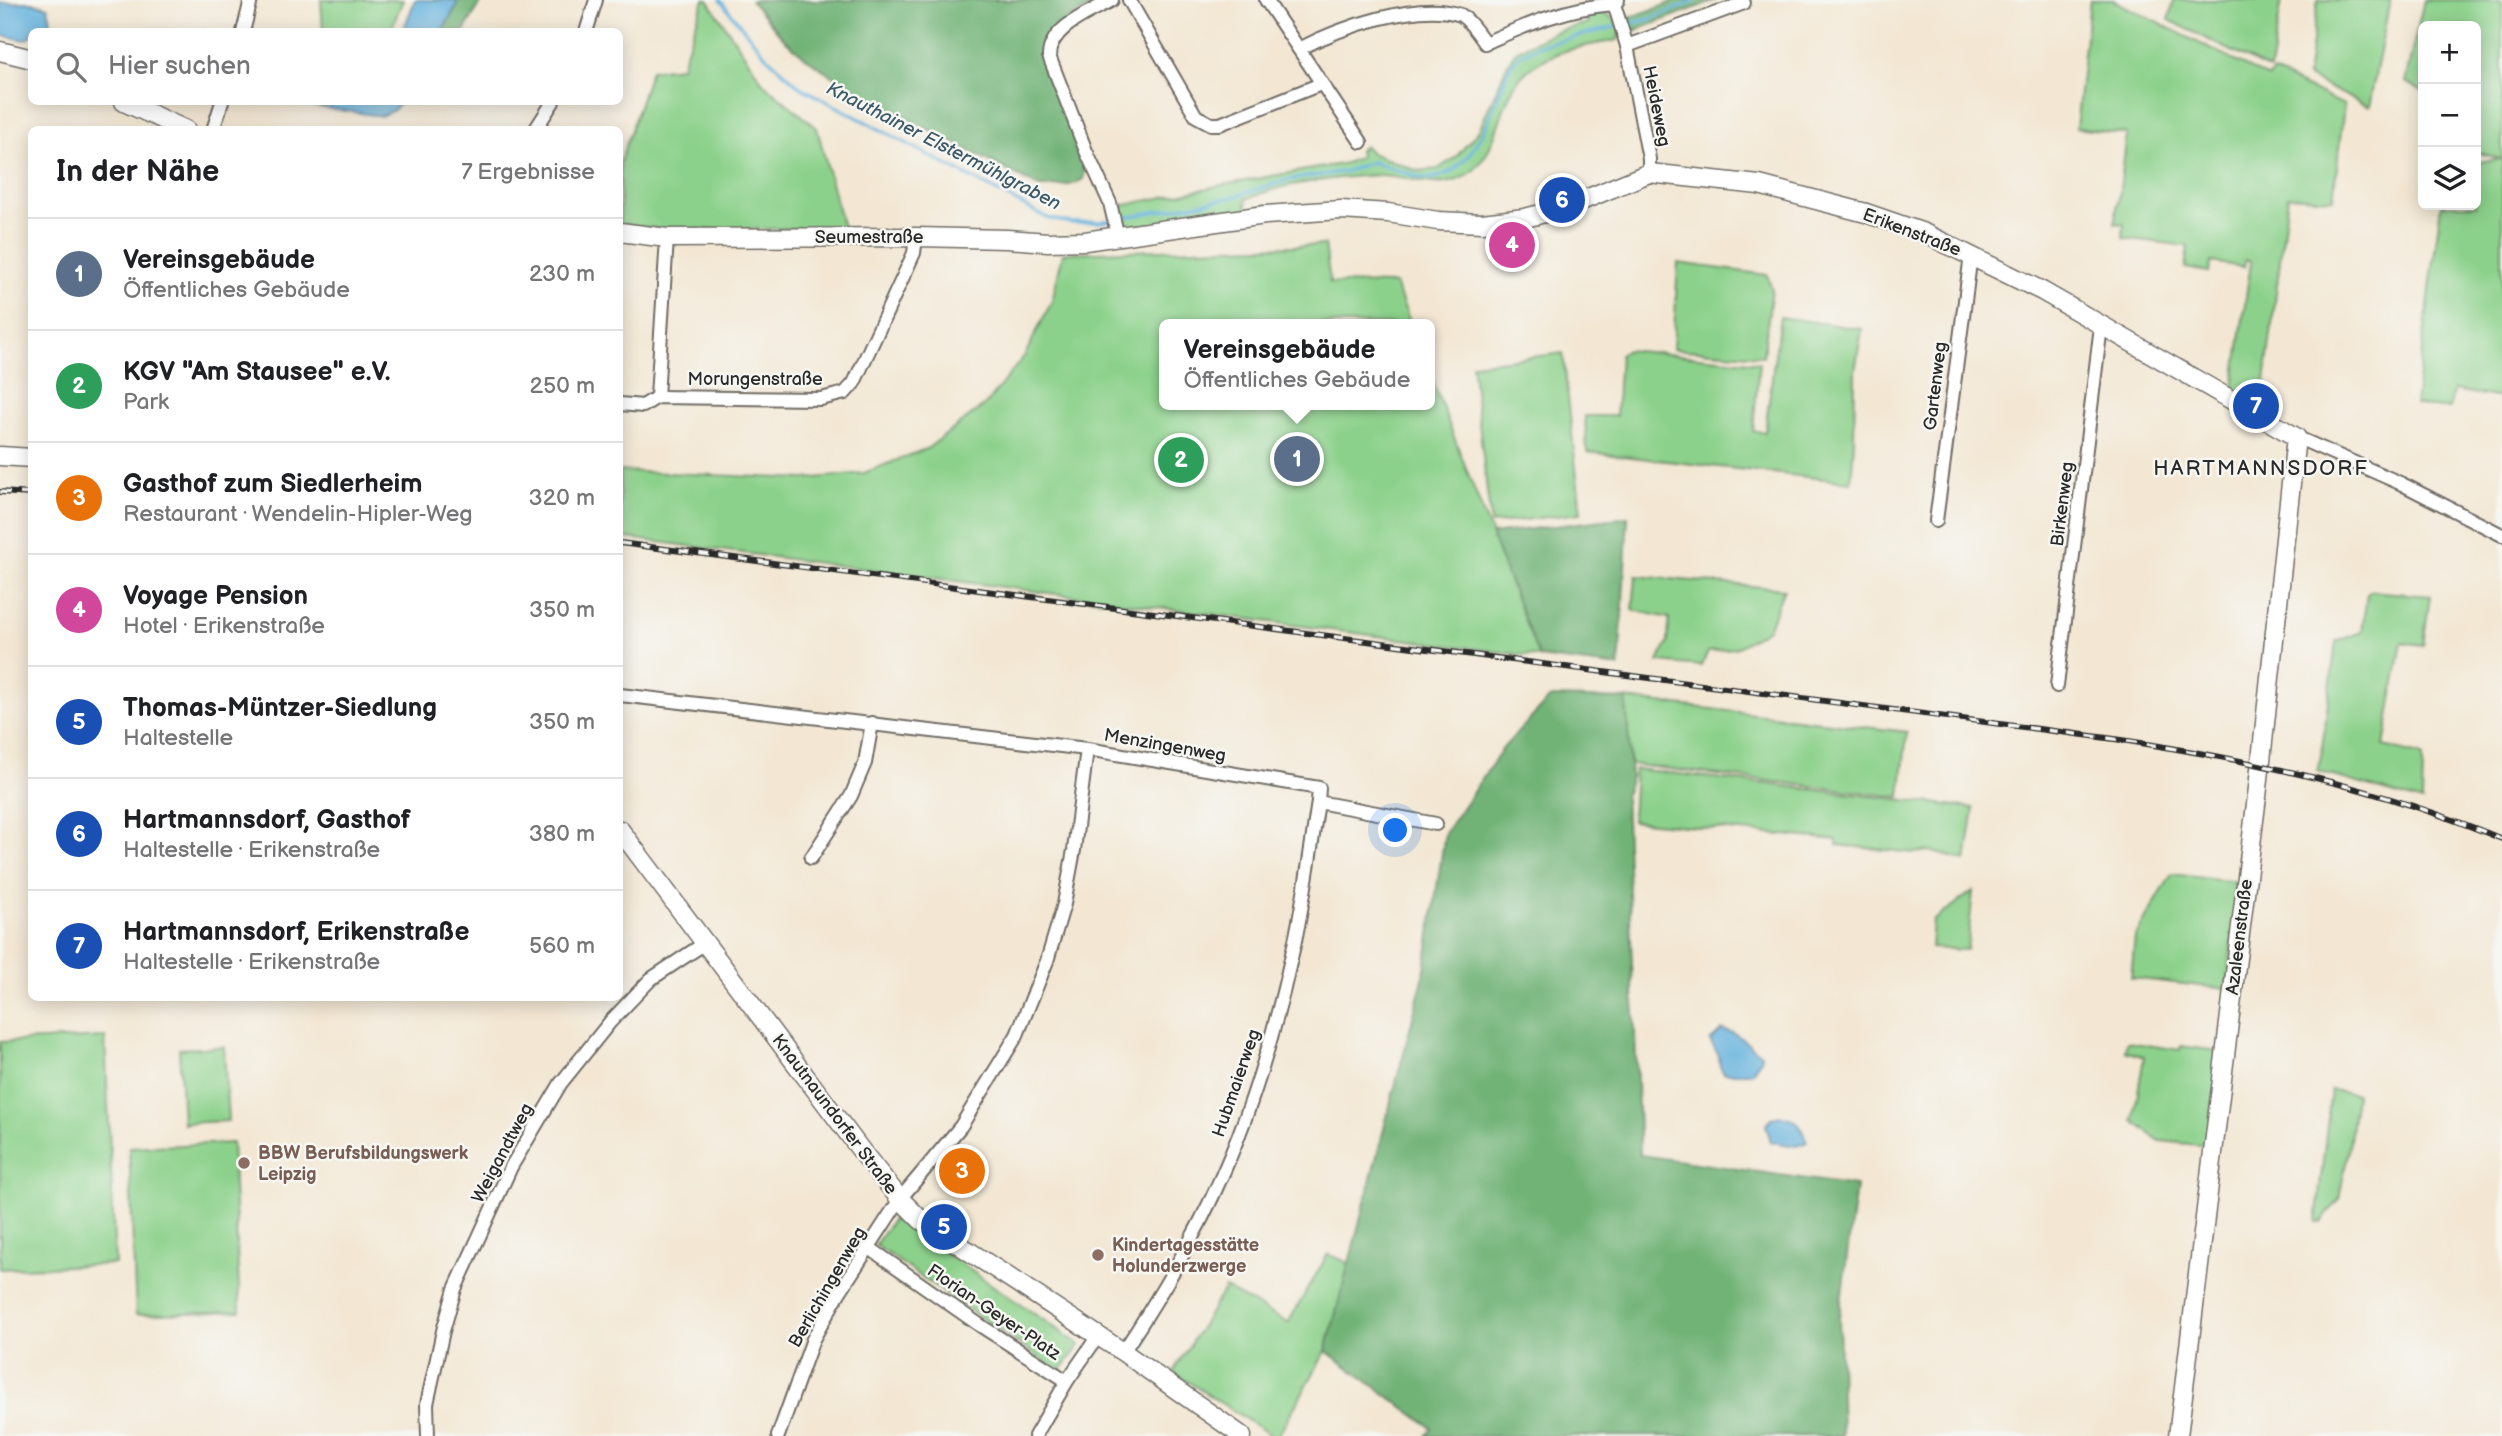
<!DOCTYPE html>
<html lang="de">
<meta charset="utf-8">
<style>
body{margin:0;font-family:"Balsamiq Sans",sans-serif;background:#f2f2f2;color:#202124}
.controls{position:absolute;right:21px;top:21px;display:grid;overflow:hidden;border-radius:10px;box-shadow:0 4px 18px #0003}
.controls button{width:63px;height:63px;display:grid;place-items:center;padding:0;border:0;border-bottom:2px solid #e0e0e0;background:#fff;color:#202124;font:35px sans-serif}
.you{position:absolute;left:1396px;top:831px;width:24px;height:24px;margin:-18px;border:5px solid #fff;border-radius:50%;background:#1a73e8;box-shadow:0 0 0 10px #1a73e833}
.badge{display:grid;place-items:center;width:46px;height:46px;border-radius:50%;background:#1a73e8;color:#fff;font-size:23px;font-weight:700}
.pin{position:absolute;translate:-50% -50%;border:4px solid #fff;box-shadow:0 2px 7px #0006}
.popup{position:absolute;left:1159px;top:319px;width:276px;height:91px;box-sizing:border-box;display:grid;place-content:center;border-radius:10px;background:#fff;filter:drop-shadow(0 2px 5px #0005);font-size:23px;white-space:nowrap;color:#757577}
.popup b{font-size:26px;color:#202124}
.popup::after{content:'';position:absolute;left:50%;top:100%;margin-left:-14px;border:14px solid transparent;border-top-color:#fff}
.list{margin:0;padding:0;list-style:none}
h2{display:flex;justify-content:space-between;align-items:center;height:91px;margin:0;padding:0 28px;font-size:30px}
h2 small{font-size:23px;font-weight:400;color:#757577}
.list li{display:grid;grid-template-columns:46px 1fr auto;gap:21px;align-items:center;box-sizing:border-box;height:112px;padding:0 28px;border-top:2px solid #e0e0e0}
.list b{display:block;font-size:26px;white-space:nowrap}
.list p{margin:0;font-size:23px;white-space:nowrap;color:#757577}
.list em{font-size:23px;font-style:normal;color:#757577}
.icon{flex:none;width:38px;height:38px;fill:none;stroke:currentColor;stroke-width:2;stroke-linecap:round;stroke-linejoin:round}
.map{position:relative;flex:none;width:2502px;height:1436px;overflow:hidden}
.search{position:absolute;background:#fff;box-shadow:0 4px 18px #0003;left:28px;top:28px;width:595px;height:77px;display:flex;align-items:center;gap:18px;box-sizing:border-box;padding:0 24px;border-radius:10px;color:#757577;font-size:26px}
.panel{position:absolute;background:#fff;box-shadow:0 4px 18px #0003;left:28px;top:126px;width:595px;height:875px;border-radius:10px}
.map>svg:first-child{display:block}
</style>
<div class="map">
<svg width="2502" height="1436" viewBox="0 0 2502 1436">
<rect width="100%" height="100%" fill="#f6f6f2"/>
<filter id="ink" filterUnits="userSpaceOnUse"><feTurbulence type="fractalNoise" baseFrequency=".0143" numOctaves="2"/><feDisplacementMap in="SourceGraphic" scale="14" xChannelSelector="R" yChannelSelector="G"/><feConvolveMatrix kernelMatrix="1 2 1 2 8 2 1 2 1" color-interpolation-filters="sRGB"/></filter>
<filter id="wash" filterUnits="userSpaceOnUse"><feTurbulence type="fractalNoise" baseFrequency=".00686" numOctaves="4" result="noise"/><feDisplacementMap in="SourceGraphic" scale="28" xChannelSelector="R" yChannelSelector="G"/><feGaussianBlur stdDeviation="1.57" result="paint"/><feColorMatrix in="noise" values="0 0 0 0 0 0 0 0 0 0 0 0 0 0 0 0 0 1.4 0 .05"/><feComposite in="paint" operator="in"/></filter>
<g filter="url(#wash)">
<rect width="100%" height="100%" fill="#f3e7d3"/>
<!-- green -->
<g fill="#8cd18b" stroke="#5c7e5b" stroke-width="2">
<path d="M 321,0 L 403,0 L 390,32 L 323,31 Z"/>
<path d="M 704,0 L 708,0 L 764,84 L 817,128 L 843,228 L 667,230 L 620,224 L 620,162 L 651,70 L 681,67 Z"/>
<path d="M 2090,0 L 2113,0 L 2269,78 L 2274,72 L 2344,105 L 2333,199 L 2288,196 L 2262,406 L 2233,390 L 2251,261 L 2245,260 L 2244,267 L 2211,262 L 2209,272 L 2185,268 L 2188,246 L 2123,238 L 2124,224 L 2114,223 L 2119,198 L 2127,134 L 2076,128 Z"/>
<path d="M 2174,0 L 2282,0 L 2270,70 L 2169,20 Z"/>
<path d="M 2318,0 L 2390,0 L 2369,107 L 2307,77 Z"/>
<path d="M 2424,0 L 2502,0 L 2502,398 L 2453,390 L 2450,409 L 2415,405 L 2441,205 L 2476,205 L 2476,162 L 2501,159 L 2476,152 L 2476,26 L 2423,26 L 2423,91 L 2405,82 Z"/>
<path d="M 1597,11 C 1612,14 1622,24 1618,40 C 1588,45 1551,50 1527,71 C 1493,100 1504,162 1457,180 C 1431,190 1404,174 1378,175 C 1350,176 1320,180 1292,185 C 1277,187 1261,194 1246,199 L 1247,211 L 1128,231 L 1118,223 L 1115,207 L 1222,185 L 1346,163 L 1360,157 L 1359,150 L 1365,146 L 1371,153 L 1418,171 L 1438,169 L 1456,157 L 1479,130 L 1507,65 L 1516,51 L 1554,32 L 1588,23 L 1585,12 Z"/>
<path d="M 1325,245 L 1330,283 L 1395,284 L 1411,324 L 1164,324 L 1164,405 L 1430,405 L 1430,375 L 1539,657 L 620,537 L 620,471 L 805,479 L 864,473 L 928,448 L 985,405 L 1025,355 L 1052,301 L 1063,253 Z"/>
<path d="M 1678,263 L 1767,275 L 1772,289 L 1763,356 L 1673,349 Z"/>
<path d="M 1780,317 L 1862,329 L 1855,371 L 1854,442 L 1851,482 L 1587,452 L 1585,416 L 1616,416 L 1620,354 L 1627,350 L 1759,363 L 1753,431 L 1765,432 Z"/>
<path d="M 1563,353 L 1581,513 L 1491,524 L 1472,364 Z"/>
<path d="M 1636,576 L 1784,589 L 1768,629 L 1738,647 L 1708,652 L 1701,666 L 1658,662 L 1668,642 L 1669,618 L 1633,610 Z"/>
<path d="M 2371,591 L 2430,596 L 2423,645 L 2402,642 L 2384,746 L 2423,756 L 2422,802 L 2317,771 L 2321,756 L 2336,642 L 2362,632 L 2367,594 Z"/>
<path d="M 1626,699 L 1907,732 L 1900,797 L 1630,764 Z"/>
<path d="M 1635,769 L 1974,808 L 1966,861 L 1929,851 L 1915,853 L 1837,845 L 1837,840 L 1632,821 Z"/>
<path d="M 2172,874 L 2235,882 L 2234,890 L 2237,893 L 2227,989 L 2131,978 L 2135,937 Z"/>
<path d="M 1973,891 L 1967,950 L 1931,948 L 1933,921 Z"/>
<path d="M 105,1037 L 115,1264 L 0,1269 L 0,1042 Z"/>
<path d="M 2127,1042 L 2180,1050 L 2181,1046 L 2220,1051 L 2208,1146 L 2160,1141 L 2133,1121 L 2144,1057 L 2125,1051 Z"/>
<path d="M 224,1047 L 228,1121 L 183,1123 L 179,1049 Z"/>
<path d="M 2331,1090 L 2356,1094 L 2349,1147 L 2339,1199 L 2321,1223 L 2316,1222 Z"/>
<path d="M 232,1143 L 240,1311 L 136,1315 L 129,1147 Z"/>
<path d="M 895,1216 L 951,1257 L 1080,1345 L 1062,1369 L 1054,1368 L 875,1245 Z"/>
<path d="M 1328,1254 L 1349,1263 L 1326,1351 L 1278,1436 L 1272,1436 L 1173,1372 L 1225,1288 L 1288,1323 Z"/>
</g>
<!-- forest -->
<g fill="#71b377" stroke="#4e6f51" stroke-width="2">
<path d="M 456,0 L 482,0 L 464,31 L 442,32 L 457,6 Z"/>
<path d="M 753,0 L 1103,0 C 1086,10 1061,20 1049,36 C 1026,69 1096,141 1083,179 C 1071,188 1054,186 1039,187 L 854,91 L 806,58 L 785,40 L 751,1 Z"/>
<path d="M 1679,0 L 1716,0 L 1631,32 L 1625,19 Z"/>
<path d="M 1628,517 L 1619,667 L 1539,657 L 1491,534 Z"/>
<path d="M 1551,697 L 1626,699 L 1631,777 L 1625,795 L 1640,1155 L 1856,1186 L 1839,1317 L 1842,1436 L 1426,1436 L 1432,1428 L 1326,1351 L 1424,975 L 1445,833 L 1504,747 Z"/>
</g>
<!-- water -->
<g fill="#62b0dc" stroke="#466e84" stroke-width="2">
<path d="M 415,0 L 456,0 L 457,5 L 442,31 L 403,31 Z"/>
<path d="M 31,2 L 48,7 L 51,21 L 45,31 L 32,32 L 31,37 L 24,40 L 0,35 L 0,3 Z"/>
<path d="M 280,102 L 401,102 L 394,110 L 381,116 Z"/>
<path d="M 1722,1030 L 1734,1033 L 1761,1054 L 1762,1058 L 1751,1073 L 1724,1073 L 1720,1067 L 1719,1056 L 1710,1041 Z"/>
<path d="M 1781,1116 C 1799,1118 1801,1127 1807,1142 L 1797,1146 L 1771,1142 L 1766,1125 L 1772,1118 Z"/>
</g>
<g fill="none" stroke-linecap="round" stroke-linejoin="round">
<!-- stream -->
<g stroke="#62b0dc" stroke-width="3.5">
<path d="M 720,0 L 765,55 L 800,87 L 1047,218 L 1071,223 L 1100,222 L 1233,197 L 1287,180 L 1347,171 L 1372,162 L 1422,178 L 1434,178 L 1453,171 L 1469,155 L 1484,131 L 1509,68 L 1518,56 L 1538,46 L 1618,26"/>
<path d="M 1624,25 L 1650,19 L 1697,0"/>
</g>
</g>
</g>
<g filter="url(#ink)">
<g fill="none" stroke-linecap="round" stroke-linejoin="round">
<defs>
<g id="street">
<path d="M 1112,0 C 1089,13 1050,27 1049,56 L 1086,151 L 1110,203 L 1118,237"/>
<path d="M 1129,0 L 1196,116 L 1211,124 L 1220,124 L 1321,84"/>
<path d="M 1266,0 L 1361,142"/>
<path d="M 1614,4 L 1627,46 L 1649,159 L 1649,173"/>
<path d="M 243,32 L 251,0"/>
<path d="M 586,32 L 596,0"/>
<path d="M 1627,46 L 1744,3"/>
<path d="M 1299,49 C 1339,28 1418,0 1461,15 C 1471,22 1478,33 1485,43 C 1529,24 1565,8 1614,4 L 1618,0"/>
<path d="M 213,130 L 222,102"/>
<path d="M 535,130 L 553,102"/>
<path d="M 657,397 L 667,238"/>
<path d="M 620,404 L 643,406 L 657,397 L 821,399 L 845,393 L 854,383 L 914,253 L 916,237"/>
<path d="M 2296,437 L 2402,484 L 2502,535"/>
<path d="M 1936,521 L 1971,255"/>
<path d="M 2057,686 L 2101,326"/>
<path d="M 620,695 L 1087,749 L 1319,788 L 1318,802 L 1436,824"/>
<path d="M 811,858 L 851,796 L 865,763 L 872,723"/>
<path d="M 868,1247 L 981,1326 L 1067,1381"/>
<path d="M 1123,1352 C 1161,1295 1197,1234 1224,1171 C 1254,1103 1276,1026 1292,954 C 1304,904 1310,853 1318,802"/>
<path d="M 428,1436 L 427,1404 L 443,1331 L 455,1289 L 511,1167 L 561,1083 L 610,1022 L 651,979 L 705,943"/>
<path d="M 778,1436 L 813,1339 L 839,1293 L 900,1199 L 961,1126 L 1017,1035 L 1047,961 L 1064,904 L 1074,850 L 1087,749"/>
<path d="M 1035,1436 L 1067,1381 L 1098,1336"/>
</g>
<g id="secondary">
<path d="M 0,51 L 32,59"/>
<path d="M 124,102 L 186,130"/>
<path d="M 620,232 L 667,238 L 916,237 L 1007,239 L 1048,242 L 1085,241 L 1265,215 L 1341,210 L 1388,213 L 1438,221 L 1482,223 L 1525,218 L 1564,208 L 1649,173 L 1759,185 L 1866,213 L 1924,233 L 2042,291 L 2296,437 L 2258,788 L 2178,1436"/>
<path d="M 0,456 L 32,458"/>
<path d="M 620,830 L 863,1153 L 900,1199 L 921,1220 L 1123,1352 L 1242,1436"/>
</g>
</defs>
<!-- street casing -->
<use href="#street" stroke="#716d66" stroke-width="16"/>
<!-- secondary casing -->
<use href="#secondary" stroke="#716d66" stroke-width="21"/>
<!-- street -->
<use href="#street" stroke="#fff" stroke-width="12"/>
<!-- secondary -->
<use href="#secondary" stroke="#fff" stroke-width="18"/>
<defs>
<g id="rail">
<path d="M 0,492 L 32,494"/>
<path d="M 620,543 L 2122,740 C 2252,760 2380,788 2502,839"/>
</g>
</defs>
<!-- rail casing -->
<use href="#rail" stroke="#2b2b2b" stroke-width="6"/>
<!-- rail -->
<use href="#rail" stroke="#f6f6f2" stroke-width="3.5" stroke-dasharray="10" stroke-linecap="butt"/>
</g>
</g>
<!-- markers -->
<g fill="#8d6e63" stroke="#f6f6f2" stroke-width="2.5">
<circle cx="244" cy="1163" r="7"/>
<circle cx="1098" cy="1255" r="7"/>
</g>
<g text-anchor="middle" stroke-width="5" stroke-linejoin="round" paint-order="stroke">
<!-- street labels -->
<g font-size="18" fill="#2b2b2b" stroke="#f6f6f2">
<text transform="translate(1657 106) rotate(79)" y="6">Heideweg</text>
<text transform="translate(1912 232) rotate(21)" y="6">Erikenstraße</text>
<text x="869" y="243">Seumestraße</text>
<text x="755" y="385">Morungenstraße</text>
<text transform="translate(1935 386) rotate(-83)" y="6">Gartenweg</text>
<text transform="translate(2062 504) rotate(-83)" y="6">Birkenweg</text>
<text transform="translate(1165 745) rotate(10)" y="6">Menzingenweg</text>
<text transform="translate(2239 937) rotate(-83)" y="6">Azaleenstraße</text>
<text transform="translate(1236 1083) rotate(-71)" y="6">Hubmaierweg</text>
<text transform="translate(835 1114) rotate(53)" y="6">Knautnaundorfer Straße</text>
<text transform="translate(502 1153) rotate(-62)" y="6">Weigandtweg</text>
<text transform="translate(827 1287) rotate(-60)" y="6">Berlichingenweg</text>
<text transform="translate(994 1312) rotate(34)" y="6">Florian-Geyer-Platz</text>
</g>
<!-- education labels -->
<g font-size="18" font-weight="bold" fill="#785e54" stroke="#f6f6f2" text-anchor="start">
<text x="258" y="1159">BBW Berufsbildungswerk<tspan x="258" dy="21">Leipzig</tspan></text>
<text x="1112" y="1251">Kindertagesstätte<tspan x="1112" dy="21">Holunderzwerge</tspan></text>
</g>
<!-- water labels -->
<g font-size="19" font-style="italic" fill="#3e5a69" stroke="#f6f6f2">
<text transform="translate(944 145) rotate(27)" y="7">Knauthainer Elstermühlgraben</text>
</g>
<!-- quarter labels -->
<g font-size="21" letter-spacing="2" fill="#2b2b2b" stroke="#f6f6f2">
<text x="2261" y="475">HARTMANNSDORF</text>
</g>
</g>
</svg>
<div class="controls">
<button>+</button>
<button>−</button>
<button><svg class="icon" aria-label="layers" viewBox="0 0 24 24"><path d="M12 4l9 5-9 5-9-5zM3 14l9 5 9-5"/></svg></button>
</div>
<div class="you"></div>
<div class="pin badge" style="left:1297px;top:459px;background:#5c6f8a">1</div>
<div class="popup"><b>Vereinsgebäude</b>Öffentliches Gebäude</div>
<div class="pin badge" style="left:1181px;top:460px;background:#2e9e5b">2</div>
<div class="pin badge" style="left:962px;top:1171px;background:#e8710a">3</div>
<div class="pin badge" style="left:1512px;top:245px;background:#d1479c">4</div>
<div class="pin badge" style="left:944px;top:1227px;background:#1a4fb4">5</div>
<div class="pin badge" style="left:1562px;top:200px;background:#1a4fb4">6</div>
<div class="pin badge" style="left:2256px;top:406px;background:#1a4fb4">7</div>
<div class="search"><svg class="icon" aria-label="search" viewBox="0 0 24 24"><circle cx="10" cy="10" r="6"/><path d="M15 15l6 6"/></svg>Hier suchen</div>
<section class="panel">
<h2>In der Nähe<small>7 Ergebnisse</small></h2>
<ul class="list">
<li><span class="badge" style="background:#5c6f8a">1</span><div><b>Vereinsgebäude</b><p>Öffentliches Gebäude</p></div><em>230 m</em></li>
<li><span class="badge" style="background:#2e9e5b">2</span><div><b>KGV &quot;Am Stausee&quot; e.V.</b><p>Park</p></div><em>250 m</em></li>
<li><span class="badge" style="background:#e8710a">3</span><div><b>Gasthof zum Siedlerheim</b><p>Restaurant · Wendelin-Hipler-Weg</p></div><em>320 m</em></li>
<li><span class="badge" style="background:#d1479c">4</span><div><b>Voyage Pension</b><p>Hotel · Erikenstraße</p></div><em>350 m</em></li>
<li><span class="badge" style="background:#1a4fb4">5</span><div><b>Thomas-Müntzer-Siedlung</b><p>Haltestelle</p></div><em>350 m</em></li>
<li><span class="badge" style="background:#1a4fb4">6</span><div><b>Hartmannsdorf, Gasthof</b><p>Haltestelle · Erikenstraße</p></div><em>380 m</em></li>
<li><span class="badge" style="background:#1a4fb4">7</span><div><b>Hartmannsdorf, Erikenstraße</b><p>Haltestelle · Erikenstraße</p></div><em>560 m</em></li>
</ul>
</section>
</div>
